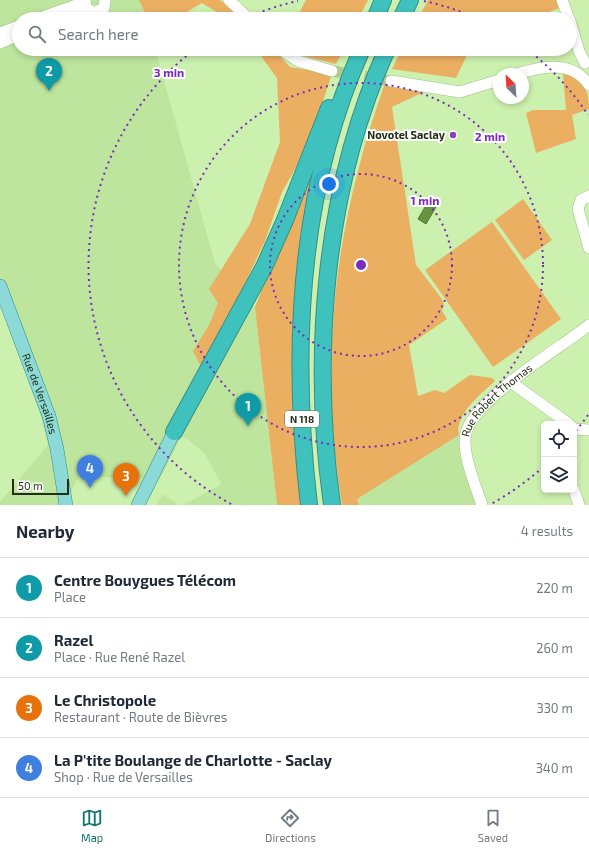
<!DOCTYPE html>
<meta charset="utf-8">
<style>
body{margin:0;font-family:"Exo 2",sans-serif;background:#f2f2f3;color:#1f2937}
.controls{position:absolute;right:12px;bottom:12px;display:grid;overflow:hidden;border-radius:6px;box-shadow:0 2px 6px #0003}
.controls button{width:36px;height:36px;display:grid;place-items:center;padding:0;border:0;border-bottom:1px solid #e0e1e3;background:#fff;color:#1f2937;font:20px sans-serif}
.compass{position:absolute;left:493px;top:68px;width:36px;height:36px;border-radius:50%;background:#fff;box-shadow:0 2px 6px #0003;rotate:335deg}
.scale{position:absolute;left:12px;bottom:10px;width:57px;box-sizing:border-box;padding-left:4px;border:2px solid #223016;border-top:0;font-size:11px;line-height:14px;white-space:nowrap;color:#223016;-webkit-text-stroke:3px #fff;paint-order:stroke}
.you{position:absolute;left:329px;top:184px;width:14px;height:14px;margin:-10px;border:3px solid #fff;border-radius:50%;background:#1a73e8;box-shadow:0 0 0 6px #1a73e833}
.badge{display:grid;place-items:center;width:26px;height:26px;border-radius:50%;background:#0f766e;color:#fff;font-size:13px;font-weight:700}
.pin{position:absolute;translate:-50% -33px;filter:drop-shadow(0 1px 2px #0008)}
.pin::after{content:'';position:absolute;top:21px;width:14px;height:12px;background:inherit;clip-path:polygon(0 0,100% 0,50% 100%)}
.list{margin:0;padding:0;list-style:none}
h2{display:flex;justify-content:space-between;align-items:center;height:52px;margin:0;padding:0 16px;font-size:17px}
h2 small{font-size:13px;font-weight:400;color:#747a83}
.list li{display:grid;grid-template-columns:26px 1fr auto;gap:12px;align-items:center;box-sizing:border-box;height:60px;padding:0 16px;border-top:1px solid #e0e1e3}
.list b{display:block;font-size:15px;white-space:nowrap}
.list p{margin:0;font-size:13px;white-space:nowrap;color:#747a83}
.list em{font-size:13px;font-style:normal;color:#747a83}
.icon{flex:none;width:22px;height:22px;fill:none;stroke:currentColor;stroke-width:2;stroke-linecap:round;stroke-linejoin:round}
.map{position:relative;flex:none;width:589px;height:505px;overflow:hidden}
.search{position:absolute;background:#fff;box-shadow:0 2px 6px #0003;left:12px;right:12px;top:12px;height:44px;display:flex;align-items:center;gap:10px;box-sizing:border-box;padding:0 14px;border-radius:22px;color:#747a83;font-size:15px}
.sheet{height:292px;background:#fff}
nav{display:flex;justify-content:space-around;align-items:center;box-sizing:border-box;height:56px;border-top:1px solid #e0e1e3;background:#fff;font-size:11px;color:#747a83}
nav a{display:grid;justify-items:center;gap:2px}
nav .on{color:#0f766e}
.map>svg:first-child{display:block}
</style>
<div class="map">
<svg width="589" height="505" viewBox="0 0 589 505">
<rect width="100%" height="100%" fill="#ccf0ae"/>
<!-- built -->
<g fill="#bee59d">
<path d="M 0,0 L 195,0 L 144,10 L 147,19 L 19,19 L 19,49 L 155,49 L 215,263 L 255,307 L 277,505 L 183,505 L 222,484 L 204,453 L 186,438 L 181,437 L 160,479 L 79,476 L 64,505 L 0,505 L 0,502 L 48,445 L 38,407 L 0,303 Z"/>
<path d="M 459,435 L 478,505 L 359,505 L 356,499 Z"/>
<path d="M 162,494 L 179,505 L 157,505 Z"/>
</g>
<!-- green -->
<g fill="#ebaf62">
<path d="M 139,0 L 220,0 L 243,19 L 228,19 L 202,3 L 175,19 L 148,19 Z"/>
<path d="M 306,0 L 368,0 L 358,19 L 296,19 Z"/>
<path d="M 428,0 L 557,0 L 560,8 L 529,19 L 418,19 Z"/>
<path d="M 256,49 L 273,49 L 290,67 L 332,74 L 315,125 L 295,169 L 282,192 L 265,241 L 236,302 L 201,367 L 193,351 L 209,325 L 218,303 L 209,289 L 250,224 L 280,142 L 277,78 Z"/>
<path d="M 295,49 L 344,49 L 336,64 L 300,55 Z"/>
<path d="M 402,49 L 470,49 L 456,78 L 392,69 Z"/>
<path d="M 563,74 C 584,78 589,90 589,109 L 572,115 L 576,139 L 536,153 L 526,113 L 533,110 L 566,110 Z"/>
<path d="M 385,83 L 430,89 L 392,107 L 416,265 L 442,299 L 444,305 L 442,311 L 447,319 L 409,345 L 418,396 L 435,390 L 444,393 L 470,375 L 492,378 L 495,381 C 482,393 454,415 459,435 L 357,499 L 359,505 L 342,505 C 318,356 335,224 385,83 Z"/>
<path d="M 317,156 L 304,215 L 299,255 L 303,505 L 277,505 L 255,307 L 293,210 Z"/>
<path d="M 523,199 L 552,240 L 524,260 L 495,220 Z"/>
<path d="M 492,222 L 561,319 L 493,367 L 425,270 Z"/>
</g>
<!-- water -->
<path fill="#68943d" stroke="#537631" d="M 428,202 L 436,207 L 426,224 L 418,219 Z"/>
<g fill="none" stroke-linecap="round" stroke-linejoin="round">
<!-- minor-tunnel -->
<path stroke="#aaca90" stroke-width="11" stroke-dasharray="11 5.5" stroke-linecap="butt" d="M 332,71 L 391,81"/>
<defs>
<g id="minor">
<path d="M 85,0 L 86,8 L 94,13 L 104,8 L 105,0"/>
<path d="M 229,0 L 249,19"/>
<path d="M 562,0 L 569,19"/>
<path d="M 37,19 L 85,2"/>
<path d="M 62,19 L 87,10"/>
<path d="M 570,21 L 579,51 L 585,63"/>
<path d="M 0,33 L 19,26"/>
<path d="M 0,43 L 19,35"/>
<path d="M 280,49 L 298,61 L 332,71"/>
<path d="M 517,74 C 543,66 572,60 589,85"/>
<path d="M 391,81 L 460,92 L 499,80"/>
<path d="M 589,196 L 581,200 L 578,209 L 589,248"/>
<path d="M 512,380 L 515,385 L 569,424"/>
<path d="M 574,429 L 589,430"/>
<path d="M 574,490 L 579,505"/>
<path id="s1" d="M 482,505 C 476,487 461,452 466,433 C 475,398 559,349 589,325"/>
</g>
<g id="major">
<path id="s2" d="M 0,286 L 49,416 L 57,449 L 66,505"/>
<path d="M 138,505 L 174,432"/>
</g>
<g id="highway">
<path d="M 375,19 L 383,0"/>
<path d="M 401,19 L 410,0"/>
<path d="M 174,432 L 265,265 L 285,220 L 329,108"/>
<path d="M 309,505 C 291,352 298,191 362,49"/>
<path d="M 332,505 C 311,354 324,189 387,49"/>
</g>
</defs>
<!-- minor casing -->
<use href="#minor" stroke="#9fc283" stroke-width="12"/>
<!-- major casing -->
<use href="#major" stroke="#358f83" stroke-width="14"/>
<!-- highway casing -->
<use href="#highway" stroke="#358f83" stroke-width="18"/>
<!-- minor -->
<use href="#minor" stroke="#fff" stroke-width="11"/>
<!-- major -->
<use href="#major" stroke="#8cdad8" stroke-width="13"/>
<!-- highway -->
<use href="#highway" stroke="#3fc2be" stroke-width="16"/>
</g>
<!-- distance rings -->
<g fill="none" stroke="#7b2cbf" stroke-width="2" stroke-dasharray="2 4">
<circle cx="361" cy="265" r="91"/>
<circle cx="361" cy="265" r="182"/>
<path d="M588 415A272 272 0 0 1 575 432M543 467A272 272 0 0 1 491 504M231 504A272 272 0 0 1 195 49M246 18A272 272 0 0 1 298 1M424 1A272 272 0 0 1 476 18M527 49A272 272 0 0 1 588 115"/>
</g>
<!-- markers -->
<circle fill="#8c42b4" stroke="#fff" stroke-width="1.5" cx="453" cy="135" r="4"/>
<g text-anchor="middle" stroke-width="4" stroke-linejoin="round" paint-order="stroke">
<!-- shield labels -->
<rect fill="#fff" stroke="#646e5c" stroke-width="1" x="285" y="411" width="34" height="16" rx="3"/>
<g font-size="10" font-weight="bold" fill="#223016">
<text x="302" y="423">N 118</text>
</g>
<!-- poi labels -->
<g font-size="11" font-weight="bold" fill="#223016" stroke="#fff" text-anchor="end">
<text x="445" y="139">Novotel Saclay</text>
</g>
<!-- street labels -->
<g font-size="11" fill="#223016" stroke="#fff">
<text dy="4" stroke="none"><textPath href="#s2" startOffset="115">Rue de Versailles</textPath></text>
<text dy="4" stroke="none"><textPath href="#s1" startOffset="120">Rue Robert Thomas</textPath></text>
</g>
</g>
<circle cx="361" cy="265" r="6" fill="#7b2cbf" stroke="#fff" stroke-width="2"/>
<g font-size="12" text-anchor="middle" font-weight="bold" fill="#7b2cbf" stroke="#fff" stroke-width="4" stroke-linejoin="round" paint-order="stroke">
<text x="169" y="77">3 min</text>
<text x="490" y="141">2 min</text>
<text x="425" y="205">1 min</text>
</g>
</svg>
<div class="controls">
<button><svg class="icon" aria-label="locate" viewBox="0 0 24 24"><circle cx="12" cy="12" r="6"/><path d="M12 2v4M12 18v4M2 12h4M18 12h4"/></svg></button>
<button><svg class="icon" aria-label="layers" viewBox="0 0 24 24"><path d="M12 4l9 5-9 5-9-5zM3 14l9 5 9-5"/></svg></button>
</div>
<svg class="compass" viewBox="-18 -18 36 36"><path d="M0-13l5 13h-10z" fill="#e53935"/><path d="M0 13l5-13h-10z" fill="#747a83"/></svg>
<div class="scale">50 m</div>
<div class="you"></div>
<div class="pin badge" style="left:248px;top:426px;background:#0f9aa8">1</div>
<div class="pin badge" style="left:49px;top:91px;background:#0f9aa8">2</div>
<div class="pin badge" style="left:126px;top:496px;background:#e8710a">3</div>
<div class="pin badge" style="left:90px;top:488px;background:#3f7fe0">4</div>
<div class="search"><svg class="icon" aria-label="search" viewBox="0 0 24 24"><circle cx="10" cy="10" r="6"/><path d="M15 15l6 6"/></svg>Search here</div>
</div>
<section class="sheet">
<h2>Nearby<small>4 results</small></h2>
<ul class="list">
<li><span class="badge" style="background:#0f9aa8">1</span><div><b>Centre Bouygues Télécom</b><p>Place</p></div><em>220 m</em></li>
<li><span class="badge" style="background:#0f9aa8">2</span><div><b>Razel</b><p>Place · Rue René Razel</p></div><em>260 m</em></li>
<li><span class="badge" style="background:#e8710a">3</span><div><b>Le Christopole</b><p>Restaurant · Route de Bièvres</p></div><em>330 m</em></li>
<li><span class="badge" style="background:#3f7fe0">4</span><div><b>La P'tite Boulange de Charlotte - Saclay</b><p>Shop · Rue de Versailles</p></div><em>340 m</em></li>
</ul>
</section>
<nav>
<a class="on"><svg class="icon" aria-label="map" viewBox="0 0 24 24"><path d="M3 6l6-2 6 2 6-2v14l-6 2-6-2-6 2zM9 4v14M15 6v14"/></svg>Map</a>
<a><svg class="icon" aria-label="directions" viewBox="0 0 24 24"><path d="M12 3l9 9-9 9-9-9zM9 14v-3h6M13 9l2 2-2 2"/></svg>Directions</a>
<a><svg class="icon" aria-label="saved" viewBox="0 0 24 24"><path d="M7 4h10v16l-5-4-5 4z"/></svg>Saved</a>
</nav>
